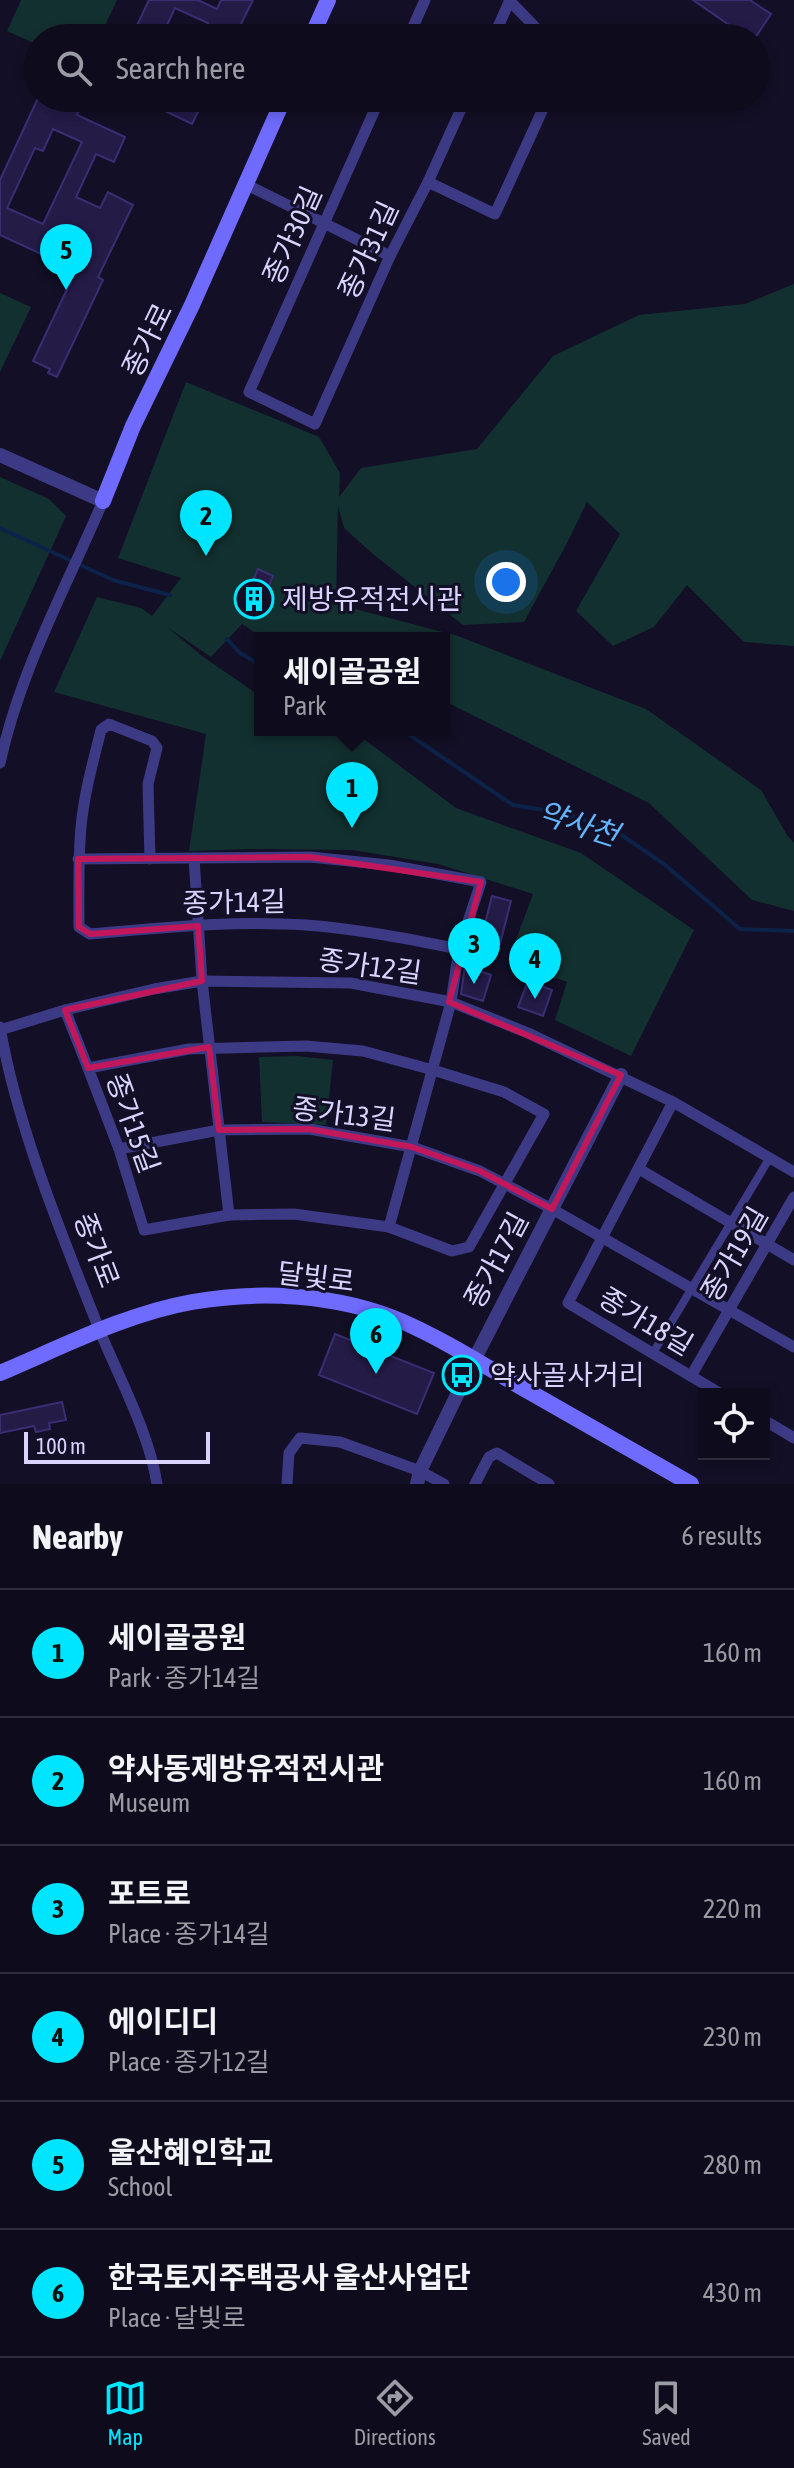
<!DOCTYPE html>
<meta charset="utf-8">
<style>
body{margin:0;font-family:"Asap Condensed","Noto Sans KR",sans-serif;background:#171425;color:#f1f3f6}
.controls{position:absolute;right:24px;bottom:24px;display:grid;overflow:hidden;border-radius:0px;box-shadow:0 4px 12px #0003}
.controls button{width:72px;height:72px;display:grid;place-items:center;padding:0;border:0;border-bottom:2px solid #2e2b3b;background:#0e0b1c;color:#f1f3f6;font:40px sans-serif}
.scale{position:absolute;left:24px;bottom:20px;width:186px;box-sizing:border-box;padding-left:8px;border:4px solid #d9d4ff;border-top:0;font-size:22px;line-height:28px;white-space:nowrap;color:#d9d4ff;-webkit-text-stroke:6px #130f26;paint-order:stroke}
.you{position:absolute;left:506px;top:582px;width:28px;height:28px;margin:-20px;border:6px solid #fff;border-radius:50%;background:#1a73e8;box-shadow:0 0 0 12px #1a73e833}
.badge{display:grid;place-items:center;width:52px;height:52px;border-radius:50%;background:#00e5ff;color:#111;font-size:26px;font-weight:700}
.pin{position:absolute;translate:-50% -66px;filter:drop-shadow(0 2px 4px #0008)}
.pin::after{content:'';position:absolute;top:42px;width:28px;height:24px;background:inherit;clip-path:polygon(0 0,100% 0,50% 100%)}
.popup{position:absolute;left:254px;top:632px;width:196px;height:104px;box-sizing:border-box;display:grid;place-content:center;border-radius:0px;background:#0e0b1c;filter:drop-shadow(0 2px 6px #0005);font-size:26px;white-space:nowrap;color:#9b9ba3}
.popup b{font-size:30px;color:#f1f3f6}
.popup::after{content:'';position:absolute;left:50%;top:100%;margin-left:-16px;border:16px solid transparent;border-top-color:#0e0b1c}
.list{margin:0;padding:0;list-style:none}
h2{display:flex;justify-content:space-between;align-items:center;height:104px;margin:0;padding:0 32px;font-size:34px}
h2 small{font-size:26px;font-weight:400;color:#9b9ba3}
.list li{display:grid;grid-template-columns:52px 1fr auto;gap:24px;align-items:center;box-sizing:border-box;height:128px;padding:0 32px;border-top:2px solid #2e2b3b}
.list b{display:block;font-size:30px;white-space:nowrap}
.list p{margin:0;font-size:26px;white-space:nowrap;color:#9b9ba3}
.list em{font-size:26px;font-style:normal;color:#9b9ba3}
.icon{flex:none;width:44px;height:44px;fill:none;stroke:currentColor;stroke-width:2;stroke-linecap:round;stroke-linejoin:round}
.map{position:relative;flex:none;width:794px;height:1484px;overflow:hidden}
.search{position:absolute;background:#0e0b1c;box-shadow:0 4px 12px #0003;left:24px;right:24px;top:24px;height:88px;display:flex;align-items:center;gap:20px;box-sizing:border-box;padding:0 28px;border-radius:44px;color:#9b9ba3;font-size:30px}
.sheet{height:872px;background:#0e0b1c}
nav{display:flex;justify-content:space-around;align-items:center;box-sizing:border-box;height:112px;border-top:2px solid #2e2b3b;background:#0e0b1c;font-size:22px;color:#9b9ba3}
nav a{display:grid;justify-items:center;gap:4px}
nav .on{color:#00e5ff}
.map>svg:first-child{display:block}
</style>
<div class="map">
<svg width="794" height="1484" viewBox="0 0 794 1484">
<rect width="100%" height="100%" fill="#130f26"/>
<!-- green -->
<g fill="#12302f">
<path d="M 21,0 L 117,0 L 99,38 L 38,38 L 38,45 L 7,31 Z"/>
<path d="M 794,284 L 794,646 L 744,642 L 687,585 L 654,627 L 613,646 L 576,611 L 620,534 L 587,502 L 567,543 L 524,622 L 463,625 L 373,554 L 344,528 L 338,506 L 336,604 L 458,636 L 646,709 L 761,790 L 787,835 L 794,843 L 794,911 L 752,900 L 649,803 L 444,701 L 444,638 L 263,638 L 242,624 L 211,657 L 167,627 L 202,656 L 260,696 L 260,730 L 336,730 L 365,740 L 456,808 L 581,853 L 694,930 L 631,1056 L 555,1020 L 567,982 L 508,961 L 533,894 L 438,864 L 352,850 L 253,849 L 189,851 L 206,734 L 54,692 L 97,597 L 141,608 L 152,616 L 181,578 L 118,558 L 186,382 L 319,437 L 340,473 L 339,497 L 361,468 L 477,449 L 553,356 L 639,315 L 745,304 Z"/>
<path d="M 0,293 L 31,307 L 0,372 Z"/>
<path d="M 0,477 L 49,499 L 66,516 L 0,661 Z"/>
<path d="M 296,1056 L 333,1060 L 326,1125 L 262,1122 L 259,1057 Z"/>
</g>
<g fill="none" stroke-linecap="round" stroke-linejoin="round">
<!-- stream -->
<g stroke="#0c2248" stroke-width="4">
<path d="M 0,528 L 113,580 L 170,595"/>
<path d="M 227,639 L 239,652 L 260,665"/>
<path d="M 402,730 L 513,805 L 563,813 L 614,830 L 664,864 L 740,929 L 794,931"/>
</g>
</g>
<!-- building -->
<g fill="#241b47" stroke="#3b2d73" stroke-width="2" fill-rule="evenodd">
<path d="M 149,0 L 198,0 L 217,9 L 221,0 L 253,0 L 234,38 L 201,38 L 208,23 L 175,8 L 161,38 L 131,38 Z"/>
<path d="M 693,0 L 750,0 L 771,14 L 755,38 L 748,38 Z"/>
<path d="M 38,98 L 49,98 L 78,112 L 77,115 L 125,137 L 114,162 L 96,154 L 76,197 L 100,208 L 108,192 L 133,205 L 98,277 L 103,280 L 57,377 L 48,373 L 50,369 L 33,361 L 76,270 L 0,235 L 0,180 ZM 53,129 L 82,142 L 43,224 L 7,208 L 35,148 L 43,151 Z"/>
<path d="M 171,98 L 205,98 L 192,124 L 165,111 Z"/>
<path d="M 258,569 L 273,576 L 256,616 L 240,609 Z"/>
<path d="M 492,896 L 511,901 L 500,944 L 481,939 Z"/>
<path d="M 465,966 L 491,975 L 483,1001 L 461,994 Z"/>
<path d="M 528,981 L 552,990 L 543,1016 L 518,1007 Z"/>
<path d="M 335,1334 L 434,1373 L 417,1414 L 319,1375 Z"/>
<path d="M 62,1402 L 66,1420 L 49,1423 L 50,1429 L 36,1432 L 34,1426 L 0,1433 L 0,1415 Z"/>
</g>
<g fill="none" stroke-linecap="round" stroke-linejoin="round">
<!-- pedestrian -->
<path stroke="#3d3a85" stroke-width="8" d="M 653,1353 L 769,1159"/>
<!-- minor -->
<g stroke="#3d3a85" stroke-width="11">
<path d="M 509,0 L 537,29 L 542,38"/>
<path d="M 408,38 L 425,0"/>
<path d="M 493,38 L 510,0"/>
<path d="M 380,98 L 249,392 L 315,424 L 390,256 L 428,182 L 466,98"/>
<path d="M 428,182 L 495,214 L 548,98"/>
<path d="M 245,184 L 390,256"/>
<path d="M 0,763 C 20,670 66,588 103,501"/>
<path d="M 194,858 L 202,981 L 229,1215"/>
<path d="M 78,859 L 310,857 L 389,865 L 481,882 L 459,949 C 409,939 358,929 306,925 C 234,920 162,928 90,934 L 79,927 C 79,893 78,860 81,827 C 84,794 93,762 101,730 L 109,724 L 152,741 L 157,748 L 148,784 L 150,859"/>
<path d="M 65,1010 L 88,1068"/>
<path d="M 0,1027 C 17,1127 62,1235 99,1329 C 119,1378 149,1432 157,1484"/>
<path d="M 0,1030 L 65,1010 L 154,989 L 202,981 L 351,983 L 451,1002 L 528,1033 L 673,1102 L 794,1172"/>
<path d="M 306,1046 L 363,1051 L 433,1070 L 504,1092 L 544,1114 L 469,1247 L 452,1251 L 389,1227 L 294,1214 L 229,1215 L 144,1230 L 119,1149 L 88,1068 L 189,1049 Z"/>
<path d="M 673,1102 L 568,1303 L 721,1394"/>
<path d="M 119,1149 L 219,1130 L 309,1129 L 412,1147 L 480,1171 L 552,1209 L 794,1347"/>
<path d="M 639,1169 L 794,1260"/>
<path d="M 389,1227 L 451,1002 L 459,949"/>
<path d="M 691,1376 L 794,1197"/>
<path d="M 764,1420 L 794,1438"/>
<path d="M 287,1484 L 289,1453 L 300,1438 L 340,1442 L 420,1471 L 444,1484"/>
<path d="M 475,1484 L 489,1457 L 497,1453 L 549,1484"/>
</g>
<!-- tertiary -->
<g stroke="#3d3a85" stroke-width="14">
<path d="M 0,455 L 103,501"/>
<path d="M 417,1484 L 420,1471 L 474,1360 L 621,1075"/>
</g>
<!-- secondary -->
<g stroke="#6f6bff" stroke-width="16">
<path d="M 311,38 L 328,0"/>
<path d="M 103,501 L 133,426 L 192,305 L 284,98"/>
<path d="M 0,1373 C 62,1347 125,1314 192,1302 C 260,1290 337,1294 401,1321 C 445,1340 486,1367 528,1391 C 582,1422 636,1453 691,1484"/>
</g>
</g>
<!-- marked area -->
<path fill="none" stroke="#c2185b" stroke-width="6" stroke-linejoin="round" d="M 310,857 L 481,882 L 449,1002 L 621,1075 L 552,1209 L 480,1171 L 412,1147 L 309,1129 L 219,1130 L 209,1047 L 88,1068 L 65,1010 L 202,981 L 198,926 L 90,934 L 79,927 L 78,859 Z"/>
<!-- icons -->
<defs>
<symbol id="building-ring" viewBox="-11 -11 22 22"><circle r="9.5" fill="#130f26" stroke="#00e5ff" stroke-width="1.5"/><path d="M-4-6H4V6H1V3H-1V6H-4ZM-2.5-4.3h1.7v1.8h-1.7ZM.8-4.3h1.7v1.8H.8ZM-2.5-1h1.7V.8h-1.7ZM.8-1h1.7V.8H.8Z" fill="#00e5ff"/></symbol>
<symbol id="bus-ring" viewBox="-11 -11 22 22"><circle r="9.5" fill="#130f26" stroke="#00e5ff" stroke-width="1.5"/><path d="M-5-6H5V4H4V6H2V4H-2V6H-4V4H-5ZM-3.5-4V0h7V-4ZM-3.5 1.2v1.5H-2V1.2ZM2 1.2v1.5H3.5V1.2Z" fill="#00e5ff"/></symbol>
</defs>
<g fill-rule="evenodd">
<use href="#building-ring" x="232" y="577" width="44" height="44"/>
<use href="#bus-ring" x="440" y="1353" width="44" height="44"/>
</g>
<g text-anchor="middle" stroke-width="6" stroke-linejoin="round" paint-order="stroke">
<!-- street labels -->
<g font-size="28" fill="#d9d4ff" stroke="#130f26">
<text transform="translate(292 235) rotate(-66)" y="10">종가30길</text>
<text transform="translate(368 250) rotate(-65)" y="10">종가31길</text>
<text transform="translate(147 340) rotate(-64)" y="10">종가로</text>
<text transform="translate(234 902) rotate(-1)" y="10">종가14길</text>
<text transform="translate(370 966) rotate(8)" y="10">종가12길</text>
<text transform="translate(344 1114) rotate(7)" y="10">종가13길</text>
<text transform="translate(133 1123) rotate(70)" y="10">종가15길</text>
<text transform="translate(97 1250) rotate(69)" y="10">종가로</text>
<text transform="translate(734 1254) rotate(-60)" y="10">종가19길</text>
<text transform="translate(496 1260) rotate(-62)" y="10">종가17길</text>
<text transform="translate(316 1277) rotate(7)" y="10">달빛로</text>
<text transform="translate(646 1321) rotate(31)" y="10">종가18길</text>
</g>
<!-- poi labels -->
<g font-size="28" fill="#d9d4ff" stroke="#130f26" text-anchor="start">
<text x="282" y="609">제방유적전시관</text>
<text x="490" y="1385">약사골사거리</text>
</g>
<!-- water labels -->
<g font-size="30" font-style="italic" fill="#62b6ff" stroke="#130f26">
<text transform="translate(578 824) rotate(18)" y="10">약사천</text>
</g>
</g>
</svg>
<div class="controls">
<button><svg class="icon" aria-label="locate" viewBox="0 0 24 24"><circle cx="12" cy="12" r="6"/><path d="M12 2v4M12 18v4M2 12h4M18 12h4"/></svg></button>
</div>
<div class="scale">100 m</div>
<div class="you"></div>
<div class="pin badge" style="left:352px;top:828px">1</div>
<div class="popup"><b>세이골공원</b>Park</div>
<div class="pin badge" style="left:206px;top:556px">2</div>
<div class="pin badge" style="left:474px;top:984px">3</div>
<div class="pin badge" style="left:535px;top:999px">4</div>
<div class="pin badge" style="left:66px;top:290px">5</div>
<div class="pin badge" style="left:376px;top:1374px">6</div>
<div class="search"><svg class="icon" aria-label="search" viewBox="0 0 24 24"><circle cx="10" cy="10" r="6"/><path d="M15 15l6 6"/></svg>Search here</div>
</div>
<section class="sheet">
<h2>Nearby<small>6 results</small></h2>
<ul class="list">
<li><span class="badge">1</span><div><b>세이골공원</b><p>Park · 종가14길</p></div><em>160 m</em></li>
<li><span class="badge">2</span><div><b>약사동제방유적전시관</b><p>Museum</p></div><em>160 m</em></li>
<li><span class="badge">3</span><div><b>포트로</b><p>Place · 종가14길</p></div><em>220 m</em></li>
<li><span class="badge">4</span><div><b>에이디디</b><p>Place · 종가12길</p></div><em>230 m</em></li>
<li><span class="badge">5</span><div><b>울산혜인학교</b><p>School</p></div><em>280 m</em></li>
<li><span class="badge">6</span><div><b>한국토지주택공사 울산사업단</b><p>Place · 달빛로</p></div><em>430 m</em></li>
</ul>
</section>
<nav>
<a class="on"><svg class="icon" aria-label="map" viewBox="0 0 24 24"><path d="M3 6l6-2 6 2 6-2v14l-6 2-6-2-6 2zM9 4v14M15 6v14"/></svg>Map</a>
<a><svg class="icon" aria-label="directions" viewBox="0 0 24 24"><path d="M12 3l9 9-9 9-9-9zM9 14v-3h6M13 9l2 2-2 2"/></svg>Directions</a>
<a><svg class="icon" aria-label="saved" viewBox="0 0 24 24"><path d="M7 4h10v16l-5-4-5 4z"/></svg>Saved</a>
</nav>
